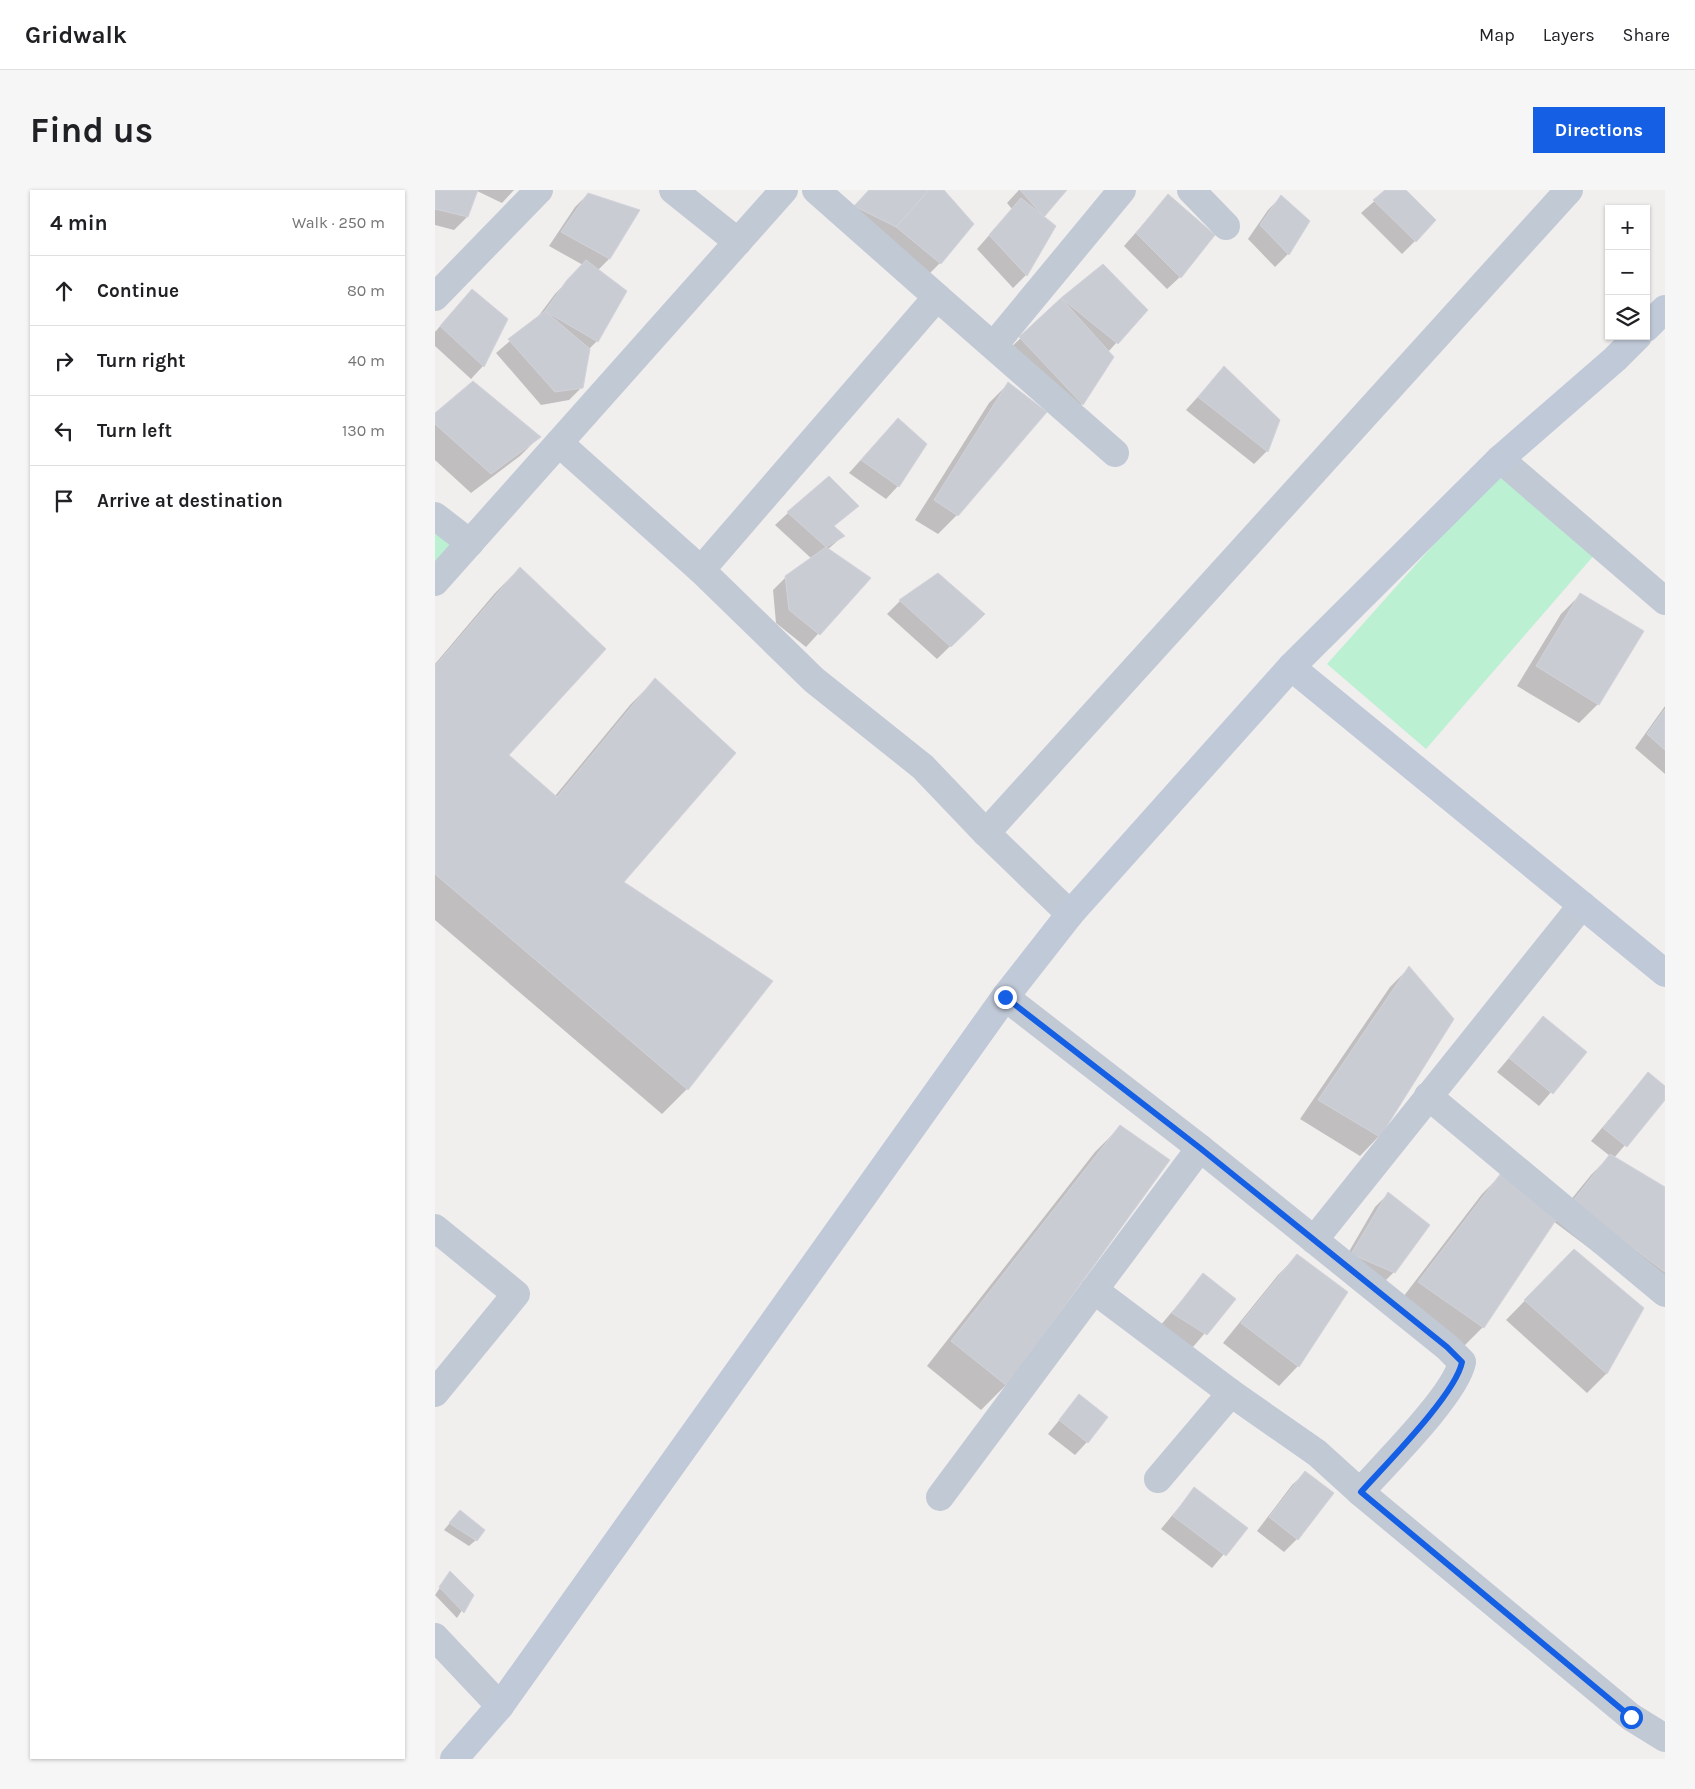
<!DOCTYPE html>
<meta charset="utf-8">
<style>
body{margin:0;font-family:Karla,sans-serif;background:#f6f6f6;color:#202124}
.controls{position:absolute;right:15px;top:15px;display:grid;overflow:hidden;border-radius:0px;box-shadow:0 1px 4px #0004}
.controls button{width:45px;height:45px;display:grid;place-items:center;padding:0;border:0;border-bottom:1px solid #e0e0e0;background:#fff;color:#202124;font:25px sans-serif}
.stop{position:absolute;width:15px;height:15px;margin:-11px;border:4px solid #155fe4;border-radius:50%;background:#fff}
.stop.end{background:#155fe4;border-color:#fff;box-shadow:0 1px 5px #0008}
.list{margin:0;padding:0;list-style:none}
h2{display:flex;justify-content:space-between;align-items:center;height:65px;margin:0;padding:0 20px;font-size:21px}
h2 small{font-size:16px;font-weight:400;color:#757577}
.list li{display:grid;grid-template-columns:32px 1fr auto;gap:15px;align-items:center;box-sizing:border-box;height:70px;padding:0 20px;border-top:1px solid #e0e0e0}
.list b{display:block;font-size:19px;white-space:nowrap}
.list em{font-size:16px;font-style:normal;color:#757577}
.icon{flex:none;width:28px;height:28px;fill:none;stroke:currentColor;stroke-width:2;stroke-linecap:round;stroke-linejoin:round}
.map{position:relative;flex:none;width:1230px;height:1569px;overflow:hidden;border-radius:0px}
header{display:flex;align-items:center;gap:30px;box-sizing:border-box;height:70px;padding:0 25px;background:#fff;border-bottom:1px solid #e0e0e0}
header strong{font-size:24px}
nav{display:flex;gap:28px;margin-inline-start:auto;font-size:18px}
.intro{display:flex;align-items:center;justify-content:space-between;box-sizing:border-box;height:120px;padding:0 30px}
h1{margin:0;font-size:35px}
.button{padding:12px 22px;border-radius:0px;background:#155fe4;color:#fff;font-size:18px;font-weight:700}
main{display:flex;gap:30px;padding:0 30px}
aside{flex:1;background:#fff;border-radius:0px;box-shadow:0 1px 4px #0004}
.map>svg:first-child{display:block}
</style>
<header>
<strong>Gridwalk</strong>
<nav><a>Map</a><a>Layers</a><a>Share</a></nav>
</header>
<div class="intro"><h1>Find us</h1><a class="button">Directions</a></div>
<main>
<aside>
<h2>4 min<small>Walk · 250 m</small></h2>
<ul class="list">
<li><svg class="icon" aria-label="ahead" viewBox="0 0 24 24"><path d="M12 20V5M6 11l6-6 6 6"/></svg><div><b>Continue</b></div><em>80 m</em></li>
<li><svg class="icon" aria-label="right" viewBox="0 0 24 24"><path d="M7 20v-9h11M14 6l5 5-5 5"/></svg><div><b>Turn right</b></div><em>40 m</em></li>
<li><svg class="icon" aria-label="left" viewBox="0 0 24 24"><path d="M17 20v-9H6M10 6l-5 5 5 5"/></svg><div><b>Turn left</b></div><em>130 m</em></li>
<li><svg class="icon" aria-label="arrive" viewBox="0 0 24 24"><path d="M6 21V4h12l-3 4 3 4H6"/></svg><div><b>Arrive at destination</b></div></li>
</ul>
</aside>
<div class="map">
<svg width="1230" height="1569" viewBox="0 0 1230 1569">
<rect width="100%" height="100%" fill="#f1eeee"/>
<!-- green -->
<g fill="#bbf0d3">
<path d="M 1077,267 L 1174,348 L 991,559 L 892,474 Z"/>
<path d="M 0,342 L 19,357 L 0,379 Z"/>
</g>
<!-- shadow -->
<g fill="#0003">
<path d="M 0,0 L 79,0 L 67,13 L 42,1 L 32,27 L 19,40 L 0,35 Z"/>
<path d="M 435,0 L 507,0 L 505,73 L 492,86 L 407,29 Z"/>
<path d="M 584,0 L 630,0 L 607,27 L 591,85 L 578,98 L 542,59 L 577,19 L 572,13 Z"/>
<path d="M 952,0 L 970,0 L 980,51 L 967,64 L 926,23 Z"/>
<path d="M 153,4 L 203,21 L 174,69 L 163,80 L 190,101 L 162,151 L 153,160 L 147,197 L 134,210 L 106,215 L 61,163 L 102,128 L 120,104 L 148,75 L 114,56 L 140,17 Z"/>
<path d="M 733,6 L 745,87 L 732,99 L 689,56 Z"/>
<path d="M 846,7 L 873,31 L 853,64 L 840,77 L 813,49 L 833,20 Z"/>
<path d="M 668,76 L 711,120 L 673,162 L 678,167 L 647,214 L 628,233 L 566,167 L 626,109 Z"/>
<path d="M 25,114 L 48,176 L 36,189 L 0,156 L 0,142 Z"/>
<path d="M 789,178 L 832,261 L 819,274 L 751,220 Z"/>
<path d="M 573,194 L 522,325 L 503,344 L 480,330 L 554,213 Z"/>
<path d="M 0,224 L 104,247 L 85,266 L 36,303 L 0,270 Z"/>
<path d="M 450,243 L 463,296 L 451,309 L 414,283 Z"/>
<path d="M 422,316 L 398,337 L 408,346 L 392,360 L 434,388 L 371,457 L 341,433 L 338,400 L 351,387 L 377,369 L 340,335 L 353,323 Z"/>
<path d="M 85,378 L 72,565 L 120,606 L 195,515 L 220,490 L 187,692 L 252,899 L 227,924 L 0,730 L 0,474 L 60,403 Z"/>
<path d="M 503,385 L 548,424 L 502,469 L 452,424 L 465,411 Z"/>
<path d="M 1146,404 L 1163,514 L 1144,533 L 1082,496 L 1126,424 Z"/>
<path d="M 1230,516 L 1230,584 L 1200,558 Z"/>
<path d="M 974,778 L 944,946 L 925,966 L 865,929 L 955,797 Z"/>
<path d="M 1108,828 L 1151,862 L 1104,916 L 1062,882 Z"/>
<path d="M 1213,883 L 1230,897 L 1230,908 L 1179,968 L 1230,998 L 1230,1108 L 1226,1112 L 1118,1031 L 1048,1137 L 1029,1156 L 965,1111 L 1047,1004 L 1066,985 L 1121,1028 L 1156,985 L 1175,966 L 1156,951 Z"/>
<path d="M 685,937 L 571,1195 L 546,1220 L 492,1176 L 660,962 Z"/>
<path d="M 953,1004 L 959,1082 L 946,1095 L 905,1077 L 940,1017 Z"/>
<path d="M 862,1066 L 911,1103 L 863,1176 L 844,1196 L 788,1153 L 843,1085 Z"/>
<path d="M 1120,1080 L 1208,1118 L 1171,1184 L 1152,1203 L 1071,1130 Z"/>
<path d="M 768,1085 L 799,1109 L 758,1157 L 725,1136 Z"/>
<path d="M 644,1206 L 652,1252 L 640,1265 L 613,1244 Z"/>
<path d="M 870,1283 L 862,1349 L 849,1362 L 822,1341 L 857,1295 Z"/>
<path d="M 759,1299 L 811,1338 L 777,1378 L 726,1339 Z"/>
<path d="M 19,1328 L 41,1350 L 34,1356 L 9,1340 Z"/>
<path d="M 15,1383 L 37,1405 L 22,1428 L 0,1405 Z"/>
</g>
<!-- building -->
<g fill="#caccd4" stroke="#d2d3da">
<path d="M 0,0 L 43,0 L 33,27 L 0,19 Z"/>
<path d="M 434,0 L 494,0 L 461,37 L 419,16 Z"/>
<path d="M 494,0 L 509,0 L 539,34 L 506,74 L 461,37 Z"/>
<path d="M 585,0 L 632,0 L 609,27 Z"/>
<path d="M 950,0 L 971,0 L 1001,30 L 981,52 L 938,10 Z"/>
<path d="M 153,3 L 205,20 L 175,69 L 126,42 Z"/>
<path d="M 733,4 L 780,45 L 746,88 L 701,43 Z"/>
<path d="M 846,5 L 875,31 L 854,65 L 825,35 Z"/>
<path d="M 586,8 L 621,36 L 592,86 L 554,45 Z"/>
<path d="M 151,70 L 192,101 L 163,152 L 110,121 L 132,90 Z"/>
<path d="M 668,74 L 713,120 L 683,154 L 626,108 Z"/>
<path d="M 37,99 L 73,129 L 49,177 L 5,136 Z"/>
<path d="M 626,108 L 679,167 L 648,215 L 584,147 Z"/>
<path d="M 110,121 L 155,159 L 148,198 L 120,202 L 73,149 Z"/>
<path d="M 789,176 L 845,230 L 833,262 L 763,207 Z"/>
<path d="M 38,191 L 106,247 L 56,284 L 0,234 L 0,223 Z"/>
<path d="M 573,192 L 612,222 L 523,326 L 499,310 Z"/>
<path d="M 463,228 L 492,254 L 464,297 L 426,270 Z"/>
<path d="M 394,286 L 424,316 L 399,336 L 410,346 L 391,357 L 352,322 Z"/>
<path d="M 391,357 L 436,388 L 385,445 L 354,420 L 350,386 Z"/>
<path d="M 85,377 L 171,459 L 74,565 L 122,607 L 220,488 L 301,563 L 189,692 L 338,791 L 253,900 L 0,684 L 0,476 Z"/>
<path d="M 503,383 L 550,424 L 516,457 L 464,410 Z"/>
<path d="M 1145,403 L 1209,441 L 1164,515 L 1101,476 Z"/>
<path d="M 1230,519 L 1230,560 L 1212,544 Z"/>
<path d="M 974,776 L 1019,829 L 945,947 L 883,910 Z"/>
<path d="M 1108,826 L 1152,862 L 1118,904 L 1074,868 Z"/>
<path d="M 1213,882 L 1230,896 L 1230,910 L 1192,957 L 1168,938 Z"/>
<path d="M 685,935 L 735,970 L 572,1196 L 516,1151 Z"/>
<path d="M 1175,964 L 1230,997 L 1230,1082 L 1137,1012 Z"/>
<path d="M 1066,983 L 1123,1027 L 1049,1138 L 983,1092 Z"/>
<path d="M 953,1002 L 995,1035 L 960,1083 L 916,1064 Z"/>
<path d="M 1139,1059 L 1209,1118 L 1172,1184 L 1089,1110 Z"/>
<path d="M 862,1064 L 913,1102 L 864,1177 L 806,1133 Z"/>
<path d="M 768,1083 L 801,1109 L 772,1145 L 737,1123 Z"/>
<path d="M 644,1204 L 673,1227 L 653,1253 L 624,1230 Z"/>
<path d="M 870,1281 L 899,1303 L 863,1350 L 834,1327 Z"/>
<path d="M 759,1297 L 813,1338 L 791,1366 L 738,1326 Z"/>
<path d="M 25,1320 L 50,1340 L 42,1351 L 14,1333 Z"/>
<path d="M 15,1381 L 39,1405 L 29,1423 L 4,1397 Z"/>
</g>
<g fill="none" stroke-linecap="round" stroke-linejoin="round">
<!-- street -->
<g stroke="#c1c9d4" stroke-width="28">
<path d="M 238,0 L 303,52"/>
<path d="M 756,0 L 791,36"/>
<path d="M 0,107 L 104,0"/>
<path d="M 502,107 L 680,263"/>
<path d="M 559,155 L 687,0"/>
<path d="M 124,253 L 266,380 L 379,490 L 488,577 L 551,643"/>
<path d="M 1065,269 L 1230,411"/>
<path d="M 0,326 L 35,353"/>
<path d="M 266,380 L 502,107 L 381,0"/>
<path d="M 0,392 L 349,0"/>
<path d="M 635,724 L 551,643 L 1134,0"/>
<path d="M 570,807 L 765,958 L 1012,1157 L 1027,1172 C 1021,1204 950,1274 925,1302"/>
<path d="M 993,906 L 1230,1103"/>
<path d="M 765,958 L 659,1100 L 796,1203 L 882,1263 L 925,1302 L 1196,1527 L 1230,1548"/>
<path d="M 0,1038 L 81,1104 L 0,1203"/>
<path d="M 879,1050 L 1147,715"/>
<path d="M 723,1289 L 796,1203"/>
<path d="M 505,1307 L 659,1100"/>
<path d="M 0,1447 L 65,1516"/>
</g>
<!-- secondary -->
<g stroke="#c0c9d8" stroke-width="28">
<path d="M 1211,138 L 1230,119"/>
<path d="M 856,477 L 1230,783"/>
<path d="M 19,1569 L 65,1516 L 570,807 L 635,724 L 856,477 L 1065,269 L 1180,169 L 1203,146"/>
</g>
</g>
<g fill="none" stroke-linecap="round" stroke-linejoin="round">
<!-- route -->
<path stroke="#155fe4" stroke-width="6" d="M 570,807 L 765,958 L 1012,1157 L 1027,1172 C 1021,1204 950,1275 926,1302 L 1196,1527"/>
</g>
</svg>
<div class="controls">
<button>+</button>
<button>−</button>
<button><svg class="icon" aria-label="layers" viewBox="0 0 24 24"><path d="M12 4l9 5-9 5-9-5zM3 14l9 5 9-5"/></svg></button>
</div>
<div class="stop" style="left:1196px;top:1527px"></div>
<div class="stop end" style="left:570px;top:807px"></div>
</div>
</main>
